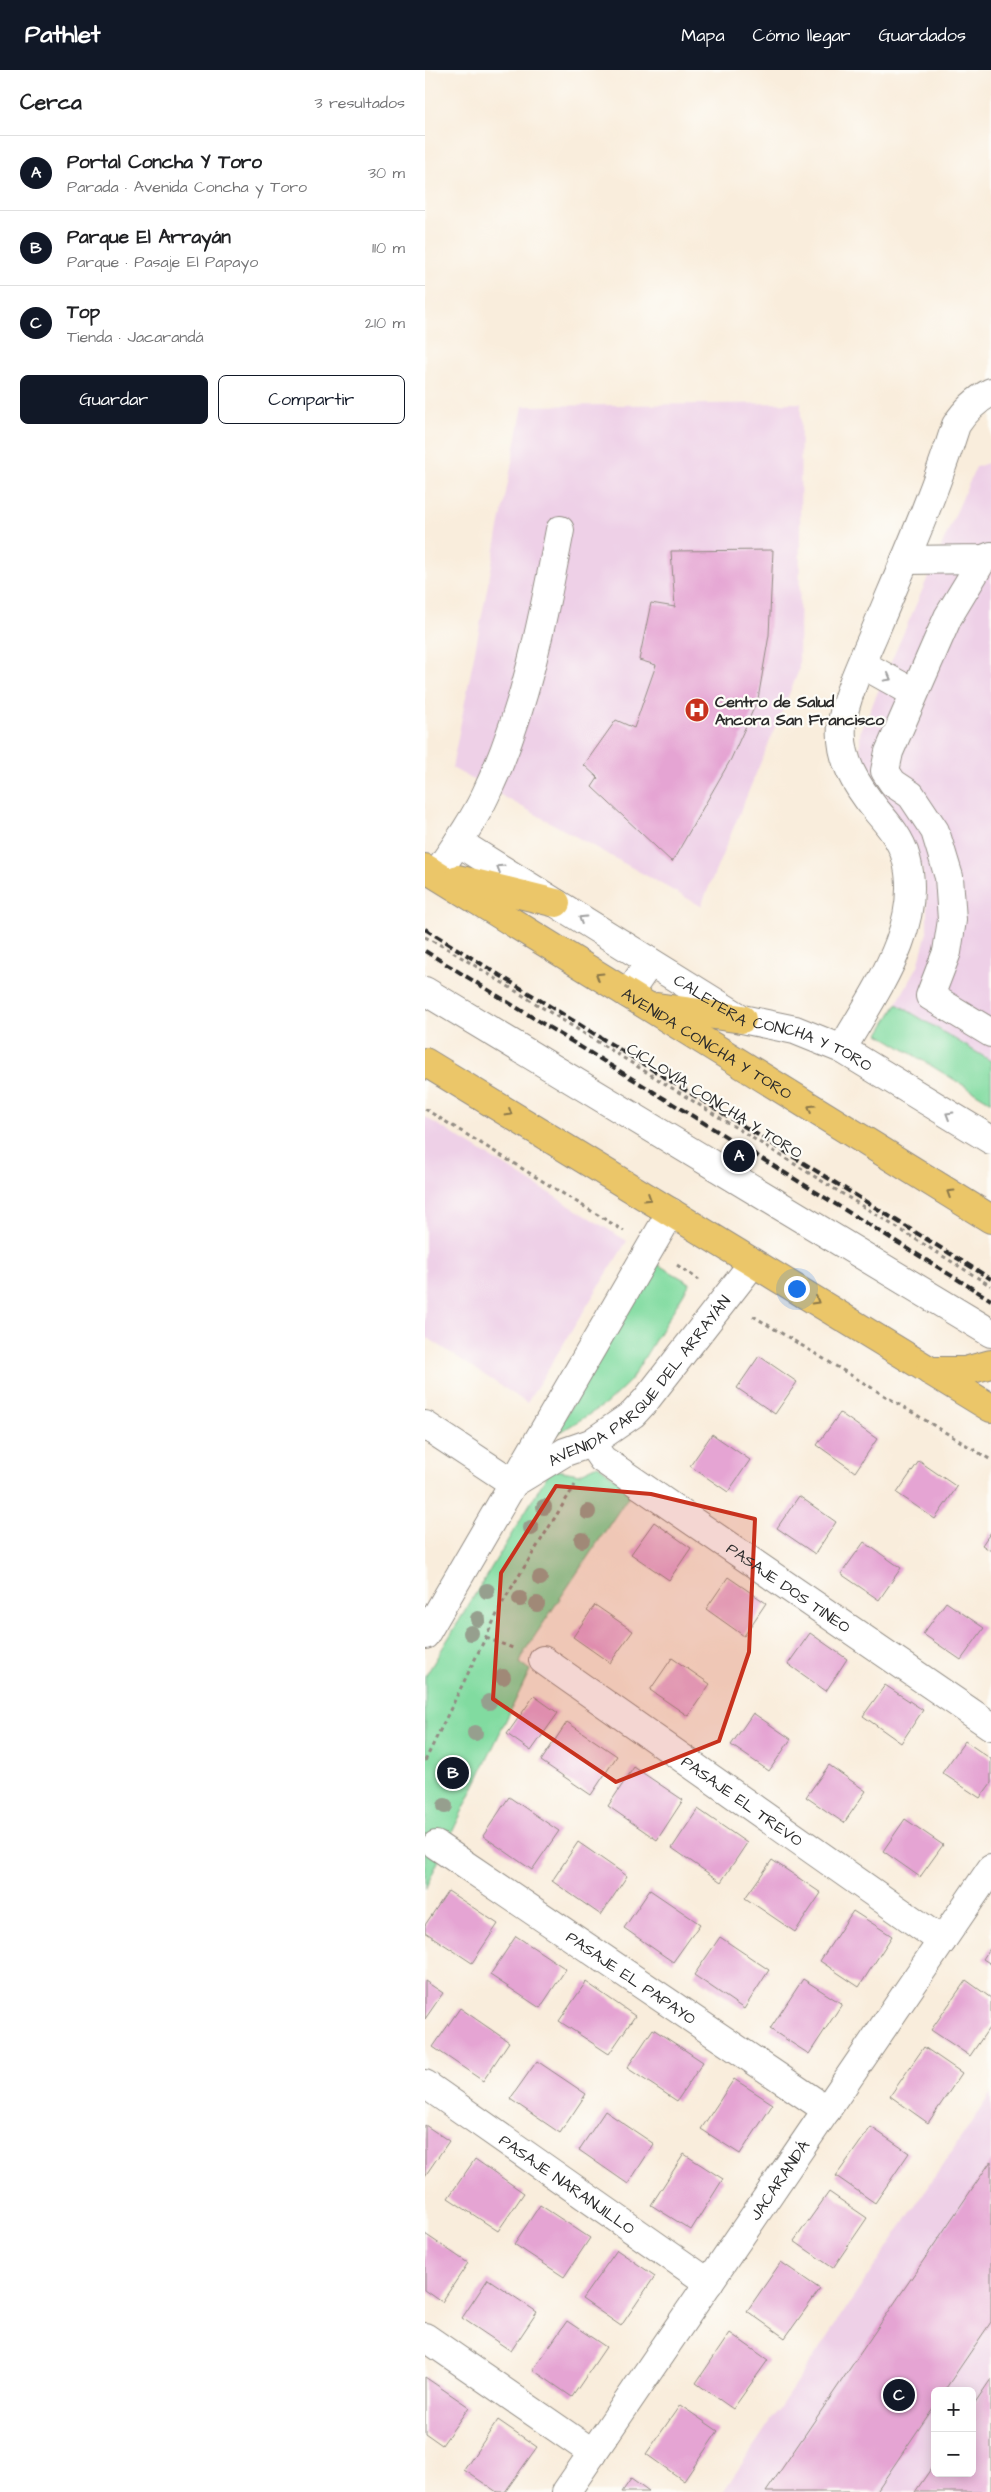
<!DOCTYPE html>
<html lang="es">
<meta charset="utf-8">
<style>
body{margin:0;font-family:"Architects Daughter",sans-serif;background:#f6f6f6;color:#202124}
.controls{position:absolute;right:15px;bottom:15px;display:grid;overflow:hidden;border-radius:8px;box-shadow:0 2px 12px #0003}
.controls button{width:45px;height:45px;display:grid;place-items:center;padding:0;border:0;border-bottom:1px solid #e0e0e0;background:#fff;color:#202124;font:25px sans-serif}
.you{position:absolute;left:371px;top:1218px;width:18px;height:18px;margin:-12px;border:4px solid #fff;border-radius:50%;background:#1a73e8;box-shadow:0 0 0 8px #1a73e833}
.badge{display:grid;place-items:center;width:32px;height:32px;border-radius:50%;background:#111827;color:#fff;font-size:16px;font-weight:700}
.pin{position:absolute;translate:-50% -50%;border:2px solid #fff;box-shadow:0 1px 5px #0006}
.list{margin:0;padding:0;list-style:none}
h2{display:flex;justify-content:space-between;align-items:center;height:65px;margin:0;padding:0 20px;font-size:21px}
h2 small{font-size:16px;font-weight:400;color:#757577}
.list li{display:grid;grid-template-columns:32px 1fr auto;gap:15px;align-items:center;box-sizing:border-box;height:75px;padding:0 20px;border-top:1px solid #e0e0e0}
.list b{display:block;font-size:19px;white-space:nowrap}
.list p{margin:0;font-size:16px;white-space:nowrap;color:#757577}
.list em{font-size:16px;font-style:normal;color:#757577}
.actions{display:flex;gap:10px;padding:15px 20px}
.actions a{flex:1;padding:11px 0;border:1px solid #111827;border-radius:8px;text-align:center;font-size:18px;color:#111827}
.actions .main{background:#111827;color:#fff}
.map{position:relative;flex:none;width:566px;height:2422px;overflow:hidden}
header{display:flex;align-items:center;gap:30px;box-sizing:border-box;height:70px;padding:0 25px;background:#111827;color:#fff}
header strong{font-size:24px}
nav{display:flex;gap:28px;margin-inline-start:auto;font-size:18px}
main{display:flex}
aside{flex:1;background:#fff}
.map>svg:first-child{display:block}
</style>
<header>
<strong>Pathlet</strong>
<nav><a>Mapa</a><a>Cómo llegar</a><a>Guardados</a></nav>
</header>
<main>
<aside>
<h2>Cerca<small>3 resultados</small></h2>
<ul class="list">
<li><span class="badge">A</span><div><b>Portal Concha Y Toro</b><p>Parada · Avenida Concha y Toro</p></div><em>30 m</em></li>
<li><span class="badge">B</span><div><b>Parque El Arrayán</b><p>Parque · Pasaje El Papayo</p></div><em>110 m</em></li>
<li><span class="badge">C</span><div><b>Top</b><p>Tienda · Jacarandá</p></div><em>210 m</em></li>
</ul>
<div class="actions"><a class="main">Guardar</a><a>Compartir</a></div>
</aside>
<div class="map">
<svg width="566" height="2422" viewBox="0 0 566 2422">
<rect width="100%" height="100%" fill="#fdfcf7"/>
<filter id="ink" filterUnits="userSpaceOnUse"><feTurbulence type="fractalNoise" baseFrequency=".02" numOctaves="2"/><feDisplacementMap in="SourceGraphic" scale="10" xChannelSelector="R" yChannelSelector="G"/><feConvolveMatrix kernelMatrix="1 2 1 2 8 2 1 2 1" color-interpolation-filters="sRGB"/></filter>
<filter id="wash" filterUnits="userSpaceOnUse"><feTurbulence type="fractalNoise" baseFrequency=".0096" numOctaves="4" result="noise"/><feDisplacementMap in="SourceGraphic" scale="20" xChannelSelector="R" yChannelSelector="G"/><feGaussianBlur stdDeviation="1.12" result="paint"/><feColorMatrix in="noise" values="0 0 0 0 0 0 0 0 0 0 0 0 0 0 0 0 0 1.4 0 .05"/><feComposite in="paint" operator="in"/></filter>
<g filter="url(#wash)">
<rect width="100%" height="100%" fill="#f9eddc"/>
<!-- built -->
<g fill="#eed0e7" fill-rule="evenodd">
<path d="M 376,333 L 374,600 L 276,836 L 27,698 L 98,336 Z"/>
<path d="M 566,392 L 566,1032 L 454,964 L 493,896 L 502,862 L 502,828 L 497,799 L 487,773 L 435,695 L 435,663 L 551,397 Z"/>
<path d="M 0,1047 L 202,1171 L 102,1333 L 3,1268 L 0,1271 Z"/>
<path d="M 566,2023 L 566,2422 L 298,2422 ZM 510,2321 L 547,2321 L 547,2403 L 510,2403 Z"/>
</g>
<!-- green -->
<g fill="#81dba0" stroke="#568366">
<path d="M 472,934 L 566,991 L 566,1032 L 454,964 Z"/>
<path d="M 230,1193 L 265,1213 L 205,1311 L 181,1334 L 129,1366 Z"/>
<path d="M 173,1395 L 207,1421 L 101,1579 L 95,1593 L 105,1600 L 0,1819 L 0,1607 L 126,1399 L 154,1404 Z"/>
</g>
<g id="blocks">
<!-- building -->
<g fill="#e5a4d3">
<path d="M 348,480 L 344,565 L 333,629 L 306,689 L 247,792 L 167,717 L 173,708 L 159,695 L 191,650 L 209,658 L 231,595 L 214,590 L 226,533 L 250,537 L 246,481 Z"/>
<path d="M 334,1286 L 372,1312 L 350,1344 L 312,1318 Z"/>
<path d="M 415,1343 L 452,1369 L 430,1402 L 392,1375 Z"/>
<path d="M 287,1364 L 325,1390 L 303,1422 L 265,1396 Z"/>
<path d="M 494,1391 L 532,1417 L 510,1449 L 472,1423 Z"/>
<path d="M 374,1426 L 411,1452 L 390,1484 L 352,1458 Z"/>
<path d="M 229,1452 L 266,1478 L 244,1510 L 206,1484 Z"/>
<path d="M 566,1462 L 566,1481 L 557,1475 Z"/>
<path d="M 439,1472 L 476,1498 L 454,1530 L 416,1504 Z"/>
<path d="M 303,1507 L 341,1533 L 319,1566 L 281,1539 Z"/>
<path d="M 521,1532 L 559,1558 L 536,1590 L 498,1564 Z"/>
<path d="M 170,1535 L 208,1561 L 185,1593 L 148,1567 Z"/>
<path d="M 385,1563 L 422,1589 L 401,1621 L 363,1594 Z"/>
<path d="M 247,1588 L 285,1614 L 263,1646 L 225,1620 Z"/>
<path d="M 460,1615 L 498,1640 L 476,1673 L 438,1646 Z"/>
<path d="M 109,1626 L 133,1643 L 106,1681 L 82,1664 Z"/>
<path d="M 328,1643 L 366,1669 L 344,1701 L 306,1675 Z"/>
<path d="M 142,1652 L 192,1686 L 166,1725 L 116,1691 Z"/>
<path d="M 540,1671 L 566,1689 L 566,1713 L 555,1728 L 517,1703 Z"/>
<path d="M 404,1695 L 441,1721 L 419,1753 L 381,1727 Z"/>
<path d="M 209,1697 L 258,1730 L 232,1770 L 183,1736 Z"/>
<path d="M 84,1727 L 134,1761 L 107,1800 L 58,1766 Z"/>
<path d="M 273,1739 L 322,1773 L 296,1812 L 247,1778 Z"/>
<path d="M 480,1749 L 518,1775 L 495,1807 L 458,1781 Z"/>
<path d="M 153,1772 L 202,1806 L 176,1845 L 127,1811 Z"/>
<path d="M 347,1790 L 396,1823 L 370,1862 L 320,1828 Z"/>
<path d="M 225,1820 L 275,1854 L 248,1892 L 199,1858 Z"/>
<path d="M 23,1821 L 73,1854 L 47,1893 L 0,1862 L 0,1855 Z"/>
<path d="M 428,1841 L 467,1866 L 434,1917 L 395,1891 Z"/>
<path d="M 91,1866 L 141,1899 L 115,1938 L 65,1905 Z"/>
<path d="M 295,1867 L 344,1900 L 319,1939 L 269,1905 Z"/>
<path d="M 566,1877 L 566,1894 L 558,1889 Z"/>
<path d="M 378,1909 L 417,1934 L 384,1984 L 345,1959 Z"/>
<path d="M 541,1910 L 566,1928 L 566,1955 L 545,1986 L 506,1960 Z"/>
<path d="M 0,1911 L 18,1923 L 0,1949 Z"/>
<path d="M 161,1912 L 210,1946 L 184,1984 L 134,1951 Z"/>
<path d="M 35,1938 L 84,1972 L 58,2011 L 8,1977 Z"/>
<path d="M 228,1959 L 278,1992 L 252,2031 L 202,1998 Z"/>
<path d="M 499,1977 L 537,2003 L 503,2053 L 465,2026 Z"/>
<path d="M 112,1991 L 161,2024 L 135,2063 L 85,2029 Z"/>
<path d="M 309,2009 L 348,2034 L 315,2084 L 276,2059 Z"/>
<path d="M 180,2041 L 229,2074 L 203,2114 L 154,2080 Z"/>
<path d="M 0,2055 L 24,2071 L 0,2106 Z"/>
<path d="M 446,2057 L 484,2083 L 450,2133 L 411,2106 Z"/>
<path d="M 259,2084 L 298,2109 L 266,2160 L 226,2135 Z"/>
<path d="M 50,2089 L 99,2123 L 73,2161 L 23,2128 Z"/>
<path d="M 566,2091 L 566,2252 L 519,2321 L 510,2321 L 510,2335 L 451,2422 L 341,2422 Z"/>
<path d="M 404,2122 L 442,2148 L 408,2198 L 369,2171 Z"/>
<path d="M 115,2135 L 165,2168 L 139,2207 L 89,2174 Z"/>
<path d="M 0,2164 L 43,2193 L 17,2232 L 0,2220 Z"/>
<path d="M 192,2180 L 230,2206 L 196,2256 L 157,2229 Z"/>
<path d="M 356,2192 L 395,2219 L 360,2268 L 322,2241 Z"/>
<path d="M 63,2209 L 112,2242 L 86,2281 L 37,2248 Z"/>
<path d="M 142,2251 L 181,2277 L 147,2327 L 108,2300 Z"/>
<path d="M 305,2263 L 343,2290 L 308,2339 L 271,2313 Z"/>
<path d="M 0,2307 L 44,2337 L 17,2375 L 0,2363 Z"/>
<path d="M 566,2309 L 566,2422 L 490,2422 L 510,2393 L 510,2403 L 547,2403 L 547,2337 Z"/>
<path d="M 255,2335 L 293,2361 L 259,2411 L 221,2384 Z"/>
<path d="M 73,2350 L 112,2377 L 80,2422 L 72,2422 L 39,2400 Z"/>
<path d="M 206,2409 L 224,2422 L 197,2422 Z"/>
</g>
</g>
</g>
<g filter="url(#ink)">
<use href="#blocks" fill-opacity="0" stroke="#928c84" stroke-width="1"/>
<g fill="none" stroke-linecap="round" stroke-linejoin="round">
<defs>
<g id="minor">
<path d="M 558,489 L 523,547 L 464,682 L 460,701 L 468,713 L 486,725 L 510,761 L 524,807 L 527,850 L 522,882 L 505,926 L 566,963"/>
<path d="M 480,490 L 558,489 L 566,486"/>
<path d="M 437,594 L 489,623"/>
<path id="s1" d="M 33,772 L 317,949 L 370,960 L 417,979 L 566,1070"/>
<path d="M 11,804 C 29,778 48,752 61,724 C 100,642 118,549 135,460"/>
<path d="M 0,921 L 566,1263"/>
<path d="M 203,924 L 225,892"/>
<path d="M 417,979 C 449,923 500,855 481,788 C 476,769 463,754 451,740 C 431,715 414,689 417,655 C 419,628 440,585 451,559 C 479,492 509,425 531,355 C 540,341 551,330 566,322"/>
<path d="M 0,1355 L 88,1413"/>
<path id="s2" d="M 166,1373 L 177,1389 L 566,1656"/>
<path id="s3" d="M 92,1411 L 140,1382 L 166,1373 L 208,1344 L 221,1330 L 328,1193"/>
<path d="M 0,1565 L 246,1142"/>
<path id="s4" d="M 118,1590 L 517,1871"/>
<path id="s5" d="M 11,1775 L 402,2040"/>
<path id="s6" d="M 0,2014 L 284,2213"/>
<path d="M 0,2267 L 168,2383"/>
<path id="s7" d="M 141,2422 L 566,1799"/>
</g>
<g id="major">
<path id="s8" d="M 0,798 L 566,1149"/>
<path d="M 33,809 L 131,833"/>
<path d="M 232,937 L 317,949"/>
<path d="M 0,992 L 566,1338"/>
<path d="M 505,1301 L 540,1301 L 566,1294"/>
</g>
</defs>
<!-- minor casing -->
<use href="#minor" stroke="#928c84" stroke-width="30"/>
<!-- major casing -->
<use href="#major" stroke="#928c84" stroke-width="30"/>
<!-- path -->
<g stroke="#928c84" stroke-width="3" stroke-dasharray="4 4" stroke-linecap="butt">
<path d="M 0,867 L 23,879 L 566,1216"/>
<path d="M 0,1039 L 199,1161"/>
<path d="M 252,1195 L 274,1210"/>
<path d="M 328,1246 L 566,1390"/>
<path d="M 61,1568 L 88,1578"/>
<path d="M 0,1691 L 79,1530 L 150,1415"/>
</g>
<!-- minor -->
<use href="#minor" stroke="#fff" stroke-width="28"/>
<!-- major -->
<use href="#major" stroke="#ebc669" stroke-width="28"/>
<!-- rail -->
<g stroke="#2b2b2b" stroke-width="4" stroke-dasharray="8 4" stroke-linecap="butt">
<path d="M 0,859 L 566,1209"/>
<path d="M 0,881 L 566,1230"/>
</g>
</g>
<!-- trees -->
<g fill="#969f8e">
<circle cx="119" cy="1437" r="8"/>
<circle cx="163" cy="1442" r="8"/>
<circle cx="106" cy="1458" r="8"/>
<circle cx="157" cy="1470" r="8"/>
<circle cx="115" cy="1508" r="8"/>
<circle cx="62" cy="1521" r="8"/>
<circle cx="95" cy="1529" r="8"/>
<circle cx="112" cy="1534" r="8"/>
<circle cx="53" cy="1549" r="8"/>
<circle cx="46" cy="1563" r="8"/>
<circle cx="78" cy="1607" r="8"/>
<circle cx="64" cy="1632" r="8"/>
<circle cx="50" cy="1663" r="8"/>
<circle cx="32" cy="1706" r="8"/>
<circle cx="20" cy="1736" r="8"/>
</g>
<!-- one-way arrows -->
<defs><path id="oneway-chevron" d="M-2-3.5L2.5 0L-2 3.5" fill="none" stroke-width="1.6" stroke-linecap="round" stroke-linejoin="round" transform="scale(1.25)"/></defs>
<g stroke="#a0a0a0">
<use href="#oneway-chevron" transform="translate(463 608) rotate(29)"/>
<use href="#oneway-chevron" transform="translate(75 798) rotate(-148)"/>
<use href="#oneway-chevron" transform="translate(157 849) rotate(-148)"/>
<use href="#oneway-chevron" transform="translate(524 1045) rotate(-149)"/>
</g>
<g stroke="#8b784a">
<use href="#oneway-chevron" transform="translate(174 906) rotate(-148)"/>
<use href="#oneway-chevron" transform="translate(386 1038) rotate(-148)"/>
<use href="#oneway-chevron" transform="translate(84 1043) rotate(31)"/>
<use href="#oneway-chevron" transform="translate(525 1123) rotate(-148)"/>
<use href="#oneway-chevron" transform="translate(223 1128) rotate(32)"/>
<use href="#oneway-chevron" transform="translate(391 1231) rotate(31)"/>
</g>
</g>
<!-- marked area -->
<path fill="#c8321e" fill-opacity="0.2" stroke="#c8321e" stroke-width="4" stroke-linejoin="round" d="M 131,1416 L 226,1424 L 330,1449 L 324,1582 L 294,1671 L 191,1712 L 68,1629 L 76,1503 Z"/>
<!-- icons -->
<defs>
<symbol id="hospital-disc" viewBox="-11 -11 22 22"><circle r="9.5" fill="#c8321e" stroke="#fdfcf7"/><path d="M-5-5h3v3.5h4V-5h3V5h-3V1.5h-4V5h-3Z" fill="#fff"/></symbol>
</defs>
<g fill-rule="evenodd">
<use href="#hospital-disc" x="258" y="626" width="28" height="28"/>
</g>
<g text-anchor="middle" stroke-width="4.5" stroke-linejoin="round" paint-order="stroke">
<!-- poi labels -->
<g font-size="16" font-weight="bold" fill="#2b2b2b" stroke="#fdfcf7" text-anchor="start">
<text x="290" y="637">Centro de Salud<tspan x="290" dy="18">Ancora San Francisco</tspan></text>
</g>
<!-- street labels -->
<g font-size="16" fill="#2b2b2b" stroke="#fdfcf7">
<text dy="6" stroke="none"><textPath href="#s1" startOffset="365">CALETERA CONCHA Y TORO</textPath></text>
<text dy="6" stroke="none"><textPath href="#s8" startOffset="332">AVENIDA CONCHA Y TORO</textPath></text>
<text transform="translate(290 1030) rotate(32)" y="6">CICLOVÍA CONCHA Y TORO</text>
<text dy="6" stroke="none"><textPath href="#s3" startOffset="161">AVENIDA PARQUE DEL ARRAYÁN</textPath></text>
<text dy="6" stroke="none"><textPath href="#s2" startOffset="246">PASAJE DOS TINEO</textPath></text>
<text dy="6" stroke="none"><textPath href="#s4" startOffset="244">PASAJE EL TREVO</textPath></text>
<text dy="6" stroke="none"><textPath href="#s5" startOffset="236">PASAJE EL PAPAYO</textPath></text>
<text dy="6" stroke="none"><textPath href="#s7" startOffset="378">JACARANDÁ</textPath></text>
<text dy="6" stroke="none"><textPath href="#s6" startOffset="174">PASAJE NARANJILLO</textPath></text>
</g>
</g>
</svg>
<div class="controls">
<button>+</button>
<button>−</button>
</div>
<div class="you"></div>
<div class="pin badge" style="left:314px;top:1086px">A</div>
<div class="pin badge" style="left:28px;top:1703px">B</div>
<div class="pin badge" style="left:474px;top:2325px">C</div>
</div>
</main>
